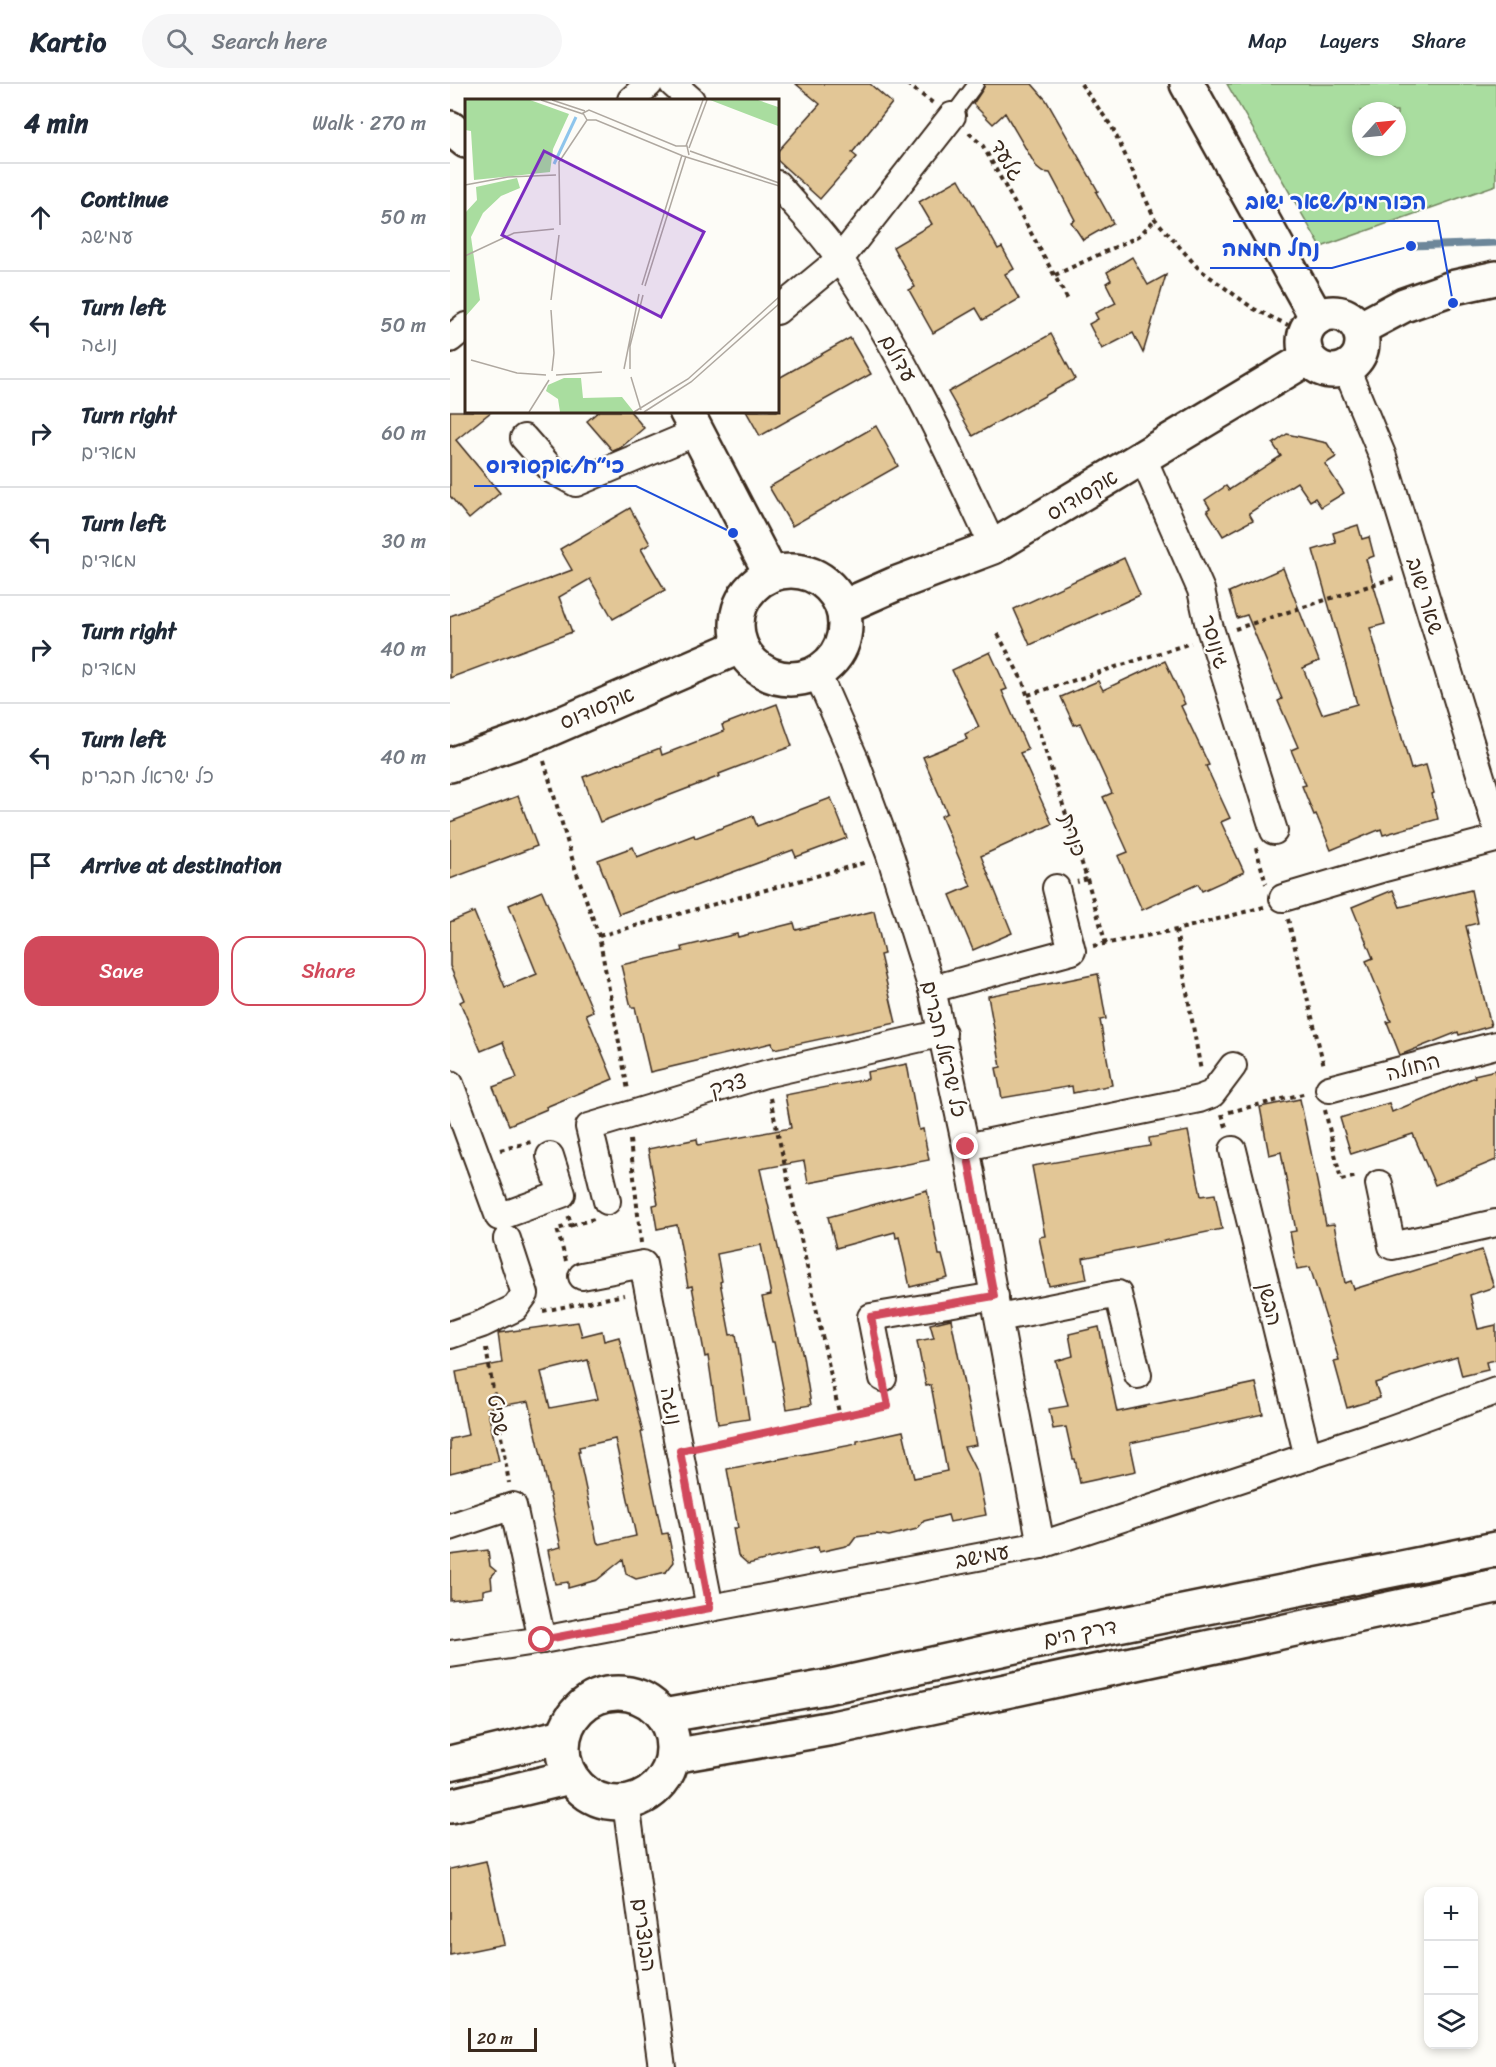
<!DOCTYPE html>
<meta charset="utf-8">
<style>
body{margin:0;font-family:Sriracha,"Playpen Sans Hebrew",sans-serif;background:#f6f6f7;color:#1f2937}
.controls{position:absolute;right:18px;bottom:18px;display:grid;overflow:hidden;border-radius:12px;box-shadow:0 3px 9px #0003}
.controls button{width:54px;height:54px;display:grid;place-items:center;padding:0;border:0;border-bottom:2px solid #e0e1e3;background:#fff;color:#1f2937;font:30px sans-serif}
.compass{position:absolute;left:902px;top:18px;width:54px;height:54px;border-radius:50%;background:#fff;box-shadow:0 3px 9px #0003;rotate:63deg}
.scale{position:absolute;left:18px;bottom:15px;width:69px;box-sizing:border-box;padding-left:6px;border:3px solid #3b2a1e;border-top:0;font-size:16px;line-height:21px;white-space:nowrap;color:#3b2a1e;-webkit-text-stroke:4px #fdfcf7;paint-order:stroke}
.stop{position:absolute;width:18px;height:18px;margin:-14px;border:4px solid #d1495b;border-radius:50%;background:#fff}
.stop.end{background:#d1495b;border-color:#fff;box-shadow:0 2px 6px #0008}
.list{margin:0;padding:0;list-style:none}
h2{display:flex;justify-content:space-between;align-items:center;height:78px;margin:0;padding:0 24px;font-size:26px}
h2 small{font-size:20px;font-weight:400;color:#747a83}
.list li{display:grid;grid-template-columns:39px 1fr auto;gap:18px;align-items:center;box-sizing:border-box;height:108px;padding:0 24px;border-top:2px solid #e0e1e3}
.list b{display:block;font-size:22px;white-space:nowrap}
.list p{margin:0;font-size:20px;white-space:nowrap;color:#747a83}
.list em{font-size:20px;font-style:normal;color:#747a83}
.actions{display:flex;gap:12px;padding:18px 24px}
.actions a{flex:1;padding:14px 0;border:2px solid #d1495b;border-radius:18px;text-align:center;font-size:21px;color:#d1495b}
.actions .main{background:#d1495b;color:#fff}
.icon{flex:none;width:33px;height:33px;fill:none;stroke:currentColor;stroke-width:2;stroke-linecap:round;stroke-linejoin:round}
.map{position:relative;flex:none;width:1046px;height:1983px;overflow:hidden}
header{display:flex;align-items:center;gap:36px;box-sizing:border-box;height:84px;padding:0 30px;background:#fff;border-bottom:2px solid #e0e1e3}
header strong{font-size:28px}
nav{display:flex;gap:33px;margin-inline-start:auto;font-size:21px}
.search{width:420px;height:54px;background:#f6f6f7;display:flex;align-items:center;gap:15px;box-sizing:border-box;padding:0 21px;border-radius:33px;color:#747a83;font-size:22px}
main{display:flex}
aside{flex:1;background:#fff}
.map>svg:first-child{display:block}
</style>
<header>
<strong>Kartio</strong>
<div class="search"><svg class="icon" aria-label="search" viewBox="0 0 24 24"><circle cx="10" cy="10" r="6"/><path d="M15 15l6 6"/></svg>Search here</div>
<nav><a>Map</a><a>Layers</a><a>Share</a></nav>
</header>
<main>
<aside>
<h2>4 min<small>Walk · 270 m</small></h2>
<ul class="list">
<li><svg class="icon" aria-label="ahead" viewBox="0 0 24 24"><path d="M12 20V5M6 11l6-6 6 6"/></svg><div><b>Continue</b><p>עמישב</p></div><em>50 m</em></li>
<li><svg class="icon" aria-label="left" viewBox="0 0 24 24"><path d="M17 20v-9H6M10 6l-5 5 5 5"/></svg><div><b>Turn left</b><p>נוגה</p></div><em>50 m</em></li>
<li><svg class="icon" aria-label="right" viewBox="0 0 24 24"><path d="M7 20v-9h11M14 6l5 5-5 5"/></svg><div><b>Turn right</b><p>מאדים</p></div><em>60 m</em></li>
<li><svg class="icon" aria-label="left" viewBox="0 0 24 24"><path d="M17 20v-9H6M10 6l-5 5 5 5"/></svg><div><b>Turn left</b><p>מאדים</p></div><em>30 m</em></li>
<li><svg class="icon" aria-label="right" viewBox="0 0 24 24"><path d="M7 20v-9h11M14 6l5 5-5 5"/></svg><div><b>Turn right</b><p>מאדים</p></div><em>40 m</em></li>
<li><svg class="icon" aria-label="left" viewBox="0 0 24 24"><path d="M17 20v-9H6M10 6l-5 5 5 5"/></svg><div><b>Turn left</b><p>כל ישראל חברים</p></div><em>40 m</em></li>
<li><svg class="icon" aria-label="arrive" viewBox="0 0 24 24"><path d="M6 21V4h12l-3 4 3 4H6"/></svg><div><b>Arrive at destination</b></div></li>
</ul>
<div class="actions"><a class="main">Save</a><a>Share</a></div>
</aside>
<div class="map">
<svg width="1046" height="1983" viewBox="0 0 1046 1983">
<rect width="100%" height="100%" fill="#fdfcf7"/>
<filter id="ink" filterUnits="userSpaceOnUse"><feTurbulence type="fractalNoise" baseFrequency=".0167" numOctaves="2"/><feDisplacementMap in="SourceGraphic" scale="12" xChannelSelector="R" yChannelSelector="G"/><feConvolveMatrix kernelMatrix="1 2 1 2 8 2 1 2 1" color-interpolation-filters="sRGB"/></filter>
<g filter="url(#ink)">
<!-- green -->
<path fill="#a9dd9f" stroke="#72845e" stroke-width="1.5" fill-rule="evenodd" d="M 777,0 L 1046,0 L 1046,101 L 871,163 ZM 911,27 L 947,27 L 947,63 L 911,63 Z"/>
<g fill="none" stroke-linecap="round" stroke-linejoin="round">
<!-- stream -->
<path stroke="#6d879a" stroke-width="7" d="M 961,162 L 1046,159"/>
</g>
<!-- building -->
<g fill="#e2c696" stroke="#3b2a1e" stroke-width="1.5" fill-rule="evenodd">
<path d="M 346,0 L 420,0 L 442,19 L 402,69 L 407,73 L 370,115 L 327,76 L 327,68 L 370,20 Z"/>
<path d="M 535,0 L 582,0 L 596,16 L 648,107 L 646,108 L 663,139 L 633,156 L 621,138 L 625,136 L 600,89 L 592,88 L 587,84 L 555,29 L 543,40 L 523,20 L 533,5 Z"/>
<path d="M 509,95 L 548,165 L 552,163 L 564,185 L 555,190 L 569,215 L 533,236 L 526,224 L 483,249 L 459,206 L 465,203 L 443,163 L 482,140 L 469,118 Z"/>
<path d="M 682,173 L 698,201 L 716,191 L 693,269 L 683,249 L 652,265 L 639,240 L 648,235 L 645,229 L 666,219 L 656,199 L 661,196 L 657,188 Z"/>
<path d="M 601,250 L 625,295 L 523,352 L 498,308 Z"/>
<path d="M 400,254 L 421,290 L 310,352 L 296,327 L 327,327 L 327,295 Z"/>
<path d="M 0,327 L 42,327 L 6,356 L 50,409 L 19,435 L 0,412 Z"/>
<path d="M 149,327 L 180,327 L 194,344 L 170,364 L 163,367 L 137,337 Z"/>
<path d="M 426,342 L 448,382 L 342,442 L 319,403 Z"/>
<path d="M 837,350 L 877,359 L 886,373 L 875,380 L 894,409 L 871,423 L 865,414 L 860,417 L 847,398 L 799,429 L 803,436 L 773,452 L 757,426 L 760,424 L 755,416 L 776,402 L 779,406 L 831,372 L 823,360 Z"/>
<path d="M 180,424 L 200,460 L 191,465 L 215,506 L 163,535 L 140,495 L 109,513 L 122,548 L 0,594 L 0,532 L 122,486 L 110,465 Z"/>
<path d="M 908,441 L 912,455 L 919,453 L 924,472 L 916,475 L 935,540 L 920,544 L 961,685 L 976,681 L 984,709 L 982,710 L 988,735 L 933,751 L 931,745 L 881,766 L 866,730 L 864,731 L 852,702 L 856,701 L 841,666 L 848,663 L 828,617 L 832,615 L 797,531 L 787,534 L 779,508 L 833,484 L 869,577 L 853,584 L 872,630 L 907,620 L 863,466 L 886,459 L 883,449 Z"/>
<path d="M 674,474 L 690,511 L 580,561 L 564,525 Z"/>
<path d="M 540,568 L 557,605 L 552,607 L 578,666 L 570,669 L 602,740 L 531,772 L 562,849 L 523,866 L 500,811 L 521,802 L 491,732 L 497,729 L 473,673 L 517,655 L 515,650 L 529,643 L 502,586 Z"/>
<path d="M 715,577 L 735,620 L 731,622 L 759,681 L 756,682 L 780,734 L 771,738 L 794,788 L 752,807 L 748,800 L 692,826 L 668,772 L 678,768 L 653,713 L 662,709 L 630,639 L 624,641 L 611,613 L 648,597 L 653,606 Z"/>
<path d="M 327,620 L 342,662 L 269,690 L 270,692 L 150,738 L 133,693 L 210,664 L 212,671 L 274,647 L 272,641 Z"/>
<path d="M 68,712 L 87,762 L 0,795 L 0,738 Z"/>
<path d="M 381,714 L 397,754 L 346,773 L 343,766 L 169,830 L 148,776 L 183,763 L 187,773 L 244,751 L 245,754 L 303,732 L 307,742 Z"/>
<path d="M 943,806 L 950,823 L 1021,806 L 1028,839 L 1016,842 L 1041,942 L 1009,951 L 1008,948 L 950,971 L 937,938 L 941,937 L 916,877 L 923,874 L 902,823 Z"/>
<path d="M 92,807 L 143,927 L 136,930 L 163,995 L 96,1023 L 97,1025 L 59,1041 L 43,1003 L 67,994 L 53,958 L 31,967 L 10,918 L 14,916 L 0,882 L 0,838 L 24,828 L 55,903 L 87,890 L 59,821 Z"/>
<path d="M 424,827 L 434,870 L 430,871 L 446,939 L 324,965 L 322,959 L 200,988 L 185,923 L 181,923 L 171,881 L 233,867 L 232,863 L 287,850 L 288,853 L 344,839 L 346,846 Z"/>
<path d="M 648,890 L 656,935 L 650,936 L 662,1001 L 623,1009 L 622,1002 L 552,1014 L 546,984 L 551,983 L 538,912 Z"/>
<path d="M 457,980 L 469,1046 L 473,1045 L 479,1076 L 358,1099 L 354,1077 L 310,1085 L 353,1272 L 361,1321 L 337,1325 L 324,1258 L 322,1258 L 312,1213 L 321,1211 L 311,1161 L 267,1170 L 272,1197 L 270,1198 L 280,1251 L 286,1250 L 299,1335 L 268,1340 L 258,1272 L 255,1273 L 242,1202 L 238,1203 L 227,1141 L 207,1145 L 203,1121 L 208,1120 L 198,1065 L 247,1055 L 248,1061 L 341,1044 L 335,1011 L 418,995 L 417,988 Z"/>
<path d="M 1046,986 L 1046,1076 L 985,1101 L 963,1050 L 901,1070 L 890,1034 L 939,1019 L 942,1028 L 1025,993 L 1024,991 Z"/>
<path d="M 850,1015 L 876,1141 L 884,1140 L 895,1199 L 901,1197 L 904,1205 L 1032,1166 L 1044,1203 L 1020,1211 L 1028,1245 L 1046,1241 L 1046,1276 L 1036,1278 L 1038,1286 L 1012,1292 L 1007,1273 L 925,1299 L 930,1314 L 897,1324 L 884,1277 L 889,1276 L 860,1183 L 847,1185 L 840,1148 L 846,1147 L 831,1068 L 819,1071 L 810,1023 Z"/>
<path d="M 738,1047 L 751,1112 L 765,1110 L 772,1145 L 633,1174 L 637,1195 L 599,1202 L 589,1153 L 595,1152 L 582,1082 L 700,1062 L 699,1054 Z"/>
<path d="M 477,1106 L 489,1171 L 492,1171 L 498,1194 L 460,1203 L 449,1153 L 446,1154 L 445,1148 L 386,1164 L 378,1133 Z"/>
<path d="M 501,1235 L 526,1361 L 514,1363 L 528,1391 L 536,1431 L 500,1438 L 498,1431 L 474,1437 L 467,1445 L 439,1452 L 427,1450 L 406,1453 L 400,1461 L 369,1468 L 368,1463 L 298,1480 L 288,1471 L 283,1444 L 288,1444 L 277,1385 L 407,1360 L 407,1357 L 453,1347 L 464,1394 L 497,1387 L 481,1301 L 476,1302 L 467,1257 L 484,1254 L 480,1240 Z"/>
<path d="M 128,1238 L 132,1252 L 152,1247 L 154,1257 L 169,1253 L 193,1348 L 191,1348 L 212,1450 L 218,1449 L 224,1478 L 216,1488 L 186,1495 L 176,1490 L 173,1475 L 147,1496 L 118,1504 L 118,1498 L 105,1500 L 98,1466 L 111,1463 L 79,1317 L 37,1324 L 49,1377 L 0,1389 L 0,1355 L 18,1351 L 6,1288 L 52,1279 L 48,1249 ZM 138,1276 L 148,1315 L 100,1324 L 91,1288 ZM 165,1355 L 186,1452 L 150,1460 L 147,1458 L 128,1368 L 130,1368 L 129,1363 Z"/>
<path d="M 649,1243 L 667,1328 L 806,1299 L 813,1330 L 680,1359 L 686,1387 L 630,1399 L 625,1375 L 623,1375 L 616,1343 L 603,1345 L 599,1325 L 618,1322 L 606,1277 L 623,1272 L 619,1250 Z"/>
<path d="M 38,1466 L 40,1482 L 46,1487 L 41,1493 L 42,1504 L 33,1506 L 33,1512 L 0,1516 L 0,1471 Z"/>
<path d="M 36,1777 L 54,1860 L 0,1871 L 0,1785 Z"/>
</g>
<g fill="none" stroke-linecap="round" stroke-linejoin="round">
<defs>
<path id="lane" d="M 502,32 L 526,0"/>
<g id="street">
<path d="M 223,0 L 241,16"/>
<path d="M 181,16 L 199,0"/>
<path d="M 327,100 C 348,125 374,150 391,177 C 451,267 498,365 543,463"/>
<path d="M 327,227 L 390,175 L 502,32"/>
<path d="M 0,255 L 16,242"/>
<path d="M 896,284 L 933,373 L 1046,742"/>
<path d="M 74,354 L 102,386 L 126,399 L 247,348"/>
<path d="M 693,374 L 751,506 L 758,538 L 824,747"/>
<path d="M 367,589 L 404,673 L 440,771 L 482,905 L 516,1063 L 591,1461"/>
<path d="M 833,814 L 931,785 L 1046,755"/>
<path d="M 482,905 L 622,867 L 606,804"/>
<path d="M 0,1000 L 49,1133 L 112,1110 L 100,1072"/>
<path d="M 879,1005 L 1046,961"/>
<path d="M 516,1063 L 749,1015 L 762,1010 L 783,982"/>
<path d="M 783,1066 L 858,1373"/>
<path d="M 929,1100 L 942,1162 L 1046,1139"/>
<path d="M 157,1117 L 139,1043 L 315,990 L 493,949"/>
<path d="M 132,1192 L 193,1180 L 260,1524"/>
<path d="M 549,1234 L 668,1210 L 688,1291"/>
<path d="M 0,1251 L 32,1240 L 65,1224 L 75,1210 L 57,1155"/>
<path d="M 433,1294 L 421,1233 L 545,1212"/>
<path d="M 0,1443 L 63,1422 L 92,1556"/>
<path d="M 0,1570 L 92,1556 L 591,1461 L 938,1346 L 1046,1307"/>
<path d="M 176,1719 L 212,1983"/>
</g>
<g id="secondary">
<path d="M 737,0 L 867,234"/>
<path d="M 0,44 L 16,57"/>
<circle cx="883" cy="258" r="29"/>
<path d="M 909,245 L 954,221 L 1005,203 L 1046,194"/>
<path d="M 236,327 L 321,490"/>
<circle cx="341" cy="541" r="54"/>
<path d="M 393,523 L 445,500 L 543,463 L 858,274"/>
<path d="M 0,681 L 86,651 L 291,562"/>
<circle cx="168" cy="1664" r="55"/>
<path d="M 213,1632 L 377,1603 L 579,1559 L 1046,1465"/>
<path d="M 223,1672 L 383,1644 L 1046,1502"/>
<path d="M 0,1679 L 113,1652"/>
<path d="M 0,1722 L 120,1693"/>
</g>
</defs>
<!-- lane casing -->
<use href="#lane" stroke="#3b2a1e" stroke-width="18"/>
<!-- street casing -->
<use href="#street" stroke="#3b2a1e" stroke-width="30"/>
<!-- secondary casing -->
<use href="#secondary" stroke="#3b2a1e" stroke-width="38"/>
<!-- path -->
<g stroke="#3b2a1e" stroke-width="4" stroke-dasharray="4.5 4.5" stroke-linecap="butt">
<path d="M 457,0 L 483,19"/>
<path d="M 631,0 L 662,43 L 705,135 L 749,185 L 804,225 L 838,241"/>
<path d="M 519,49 L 533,62 L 618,216"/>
<path d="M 605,191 L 689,152 L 705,135"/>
<path d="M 785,545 L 947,493"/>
<path d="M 548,550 L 573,598 L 637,795 L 627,798"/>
<path d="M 578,611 L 741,559"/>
<path d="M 94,677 L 124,781 L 149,852 L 178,1006"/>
<path d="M 806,764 L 816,800"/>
<path d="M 637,795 L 656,860"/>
<path d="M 838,835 L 874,982"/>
<path d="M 726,846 L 751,987"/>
<path d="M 149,852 L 417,778"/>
<path d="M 643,862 L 726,846 L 814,823"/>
<path d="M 320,1014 L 390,1333"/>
<path d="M 875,1026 L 891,1096 L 908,1092"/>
<path d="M 779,1028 L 857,1009"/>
<path d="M 772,1030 L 777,1046"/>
<path d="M 180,1056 L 191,1159"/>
<path d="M 50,1066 L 81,1058"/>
<path d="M 122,1141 L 144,1135"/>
<path d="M 116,1177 L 107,1145 L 122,1141 L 118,1131"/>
<path d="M 93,1227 L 174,1211"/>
<path d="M 36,1264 L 59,1399"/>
<path d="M 251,1362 L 438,1322 L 437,1317"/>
</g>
<!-- lane -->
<use href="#lane" stroke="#fdfcf7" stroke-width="14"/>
<!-- street -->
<use href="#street" stroke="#fdfcf7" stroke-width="26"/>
<!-- secondary -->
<use href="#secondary" stroke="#fdfcf7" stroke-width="33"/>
</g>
</g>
<g fill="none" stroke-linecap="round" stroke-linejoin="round" filter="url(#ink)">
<!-- route -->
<path stroke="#d1495b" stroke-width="8" d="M 92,1556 L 260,1524 L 230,1367 L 438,1322 L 421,1233 L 544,1212 L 516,1063"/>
</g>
<g text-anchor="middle" stroke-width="4.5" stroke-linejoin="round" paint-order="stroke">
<!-- street labels -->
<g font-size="21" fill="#3b2a1e" stroke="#fdfcf7">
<text transform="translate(557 76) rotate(59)" y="7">גלעד</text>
<text transform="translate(448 274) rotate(60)" y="7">עדולם</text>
<text transform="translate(632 411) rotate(-31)" y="7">אקסודוס</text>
<text transform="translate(975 512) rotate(73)" y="7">שאר ישוב</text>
<text transform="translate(765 558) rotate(73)" y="7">גינוסר</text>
<text transform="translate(147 624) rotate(-23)" y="7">אקסודוס</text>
<text transform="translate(623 751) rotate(72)" y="7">כנרת</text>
<text transform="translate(494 965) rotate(77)" y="7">כל ישראל חברים</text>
<text transform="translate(963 983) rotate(-15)" y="7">החולה</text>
<text transform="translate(278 1001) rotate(-16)" y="7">צדק</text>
<text transform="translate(820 1220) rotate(76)" y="7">הבשן</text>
<text transform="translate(221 1322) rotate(79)" y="7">נוגה</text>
<text transform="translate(48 1331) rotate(80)" y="7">שביט</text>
<text transform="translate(532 1472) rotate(-11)" y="7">עמישב</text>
<text transform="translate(630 1549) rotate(-11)" y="7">דרך הים</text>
<text transform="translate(194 1851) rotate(82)" y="7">הבוצרים</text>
</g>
</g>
<!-- overview -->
<g transform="translate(15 15)">
<rect width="314" height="314" fill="#fdfcf7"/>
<path d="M 0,1 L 65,1 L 104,15 L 88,50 L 85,73 L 9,81 L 6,32 L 0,31 ZM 245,1 L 293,1 L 313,8 L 313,27 ZM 52,79 L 55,89 L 36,97 L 18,114 L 6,138 L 15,201 L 0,218 L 0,114 L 12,101 L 11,88 ZM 116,279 L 118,299 L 157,298 L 169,313 L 95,313 L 93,300 L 81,292 L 83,286 L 99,279 Z" fill="#a9dd9f"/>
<path fill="none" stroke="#8ec5ec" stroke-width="3" d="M 89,65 L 111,18"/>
<path fill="none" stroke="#afa8a0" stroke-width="1.5" d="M 76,1 L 118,15M 87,1 L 120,12M 122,21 L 131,21 L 218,57 L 314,87M 122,21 L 118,14 L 124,11 L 211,47 L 222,47 L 224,56M 221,47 L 238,1M 224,49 L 242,1M 225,52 L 314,84M 0,86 L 43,78 L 91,76M 95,126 L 94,63 L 122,21M 0,157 L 49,134 L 89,130M 177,186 L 217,56M 180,187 L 221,57M 86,201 L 94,136M 86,211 L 89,254 L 87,272M 6,261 L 52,274 L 81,276M 159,270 L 174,195M 165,270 L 165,247 L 178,196M 91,276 L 137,273M 166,278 L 176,311M 64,313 L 84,281M 169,313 L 223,280 L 314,198M 179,313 L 226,283 L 314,205"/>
<path fill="#7b2cbf" fill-opacity="0.15" stroke="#7b2cbf" stroke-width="3" d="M 79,52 L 239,133 L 196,218 L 37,136 Z"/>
<rect width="314" height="314" fill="none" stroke="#3b2a1e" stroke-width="3"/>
</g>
<!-- callouts -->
<path fill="none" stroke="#1d4ed8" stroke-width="2" d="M1003 219L988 137H783M961 162L882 184H760M283 449L186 402H24"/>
<g fill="#1d4ed8" stroke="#fdfcf7" stroke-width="2">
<circle cx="1003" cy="219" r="6"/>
<circle cx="961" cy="162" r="6"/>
<circle cx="283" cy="449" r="6"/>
</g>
<g font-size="22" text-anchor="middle" font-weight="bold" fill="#1d4ed8" stroke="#fdfcf7" stroke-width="4.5" stroke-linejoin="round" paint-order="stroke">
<text x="886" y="125">הכורמים/שאר ישוב</text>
<text x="821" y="172">נחל חממה</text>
<text x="105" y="389">כי״ח/אקסודוס</text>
</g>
</svg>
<div class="controls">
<button>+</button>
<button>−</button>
<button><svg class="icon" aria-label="layers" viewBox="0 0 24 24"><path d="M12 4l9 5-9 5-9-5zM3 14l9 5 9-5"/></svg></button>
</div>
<svg class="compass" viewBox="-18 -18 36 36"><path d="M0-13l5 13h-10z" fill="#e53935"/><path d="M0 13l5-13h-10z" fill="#747a83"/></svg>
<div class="scale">20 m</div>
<div class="stop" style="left:92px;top:1556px"></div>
<div class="stop end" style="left:516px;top:1063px"></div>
</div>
</main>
